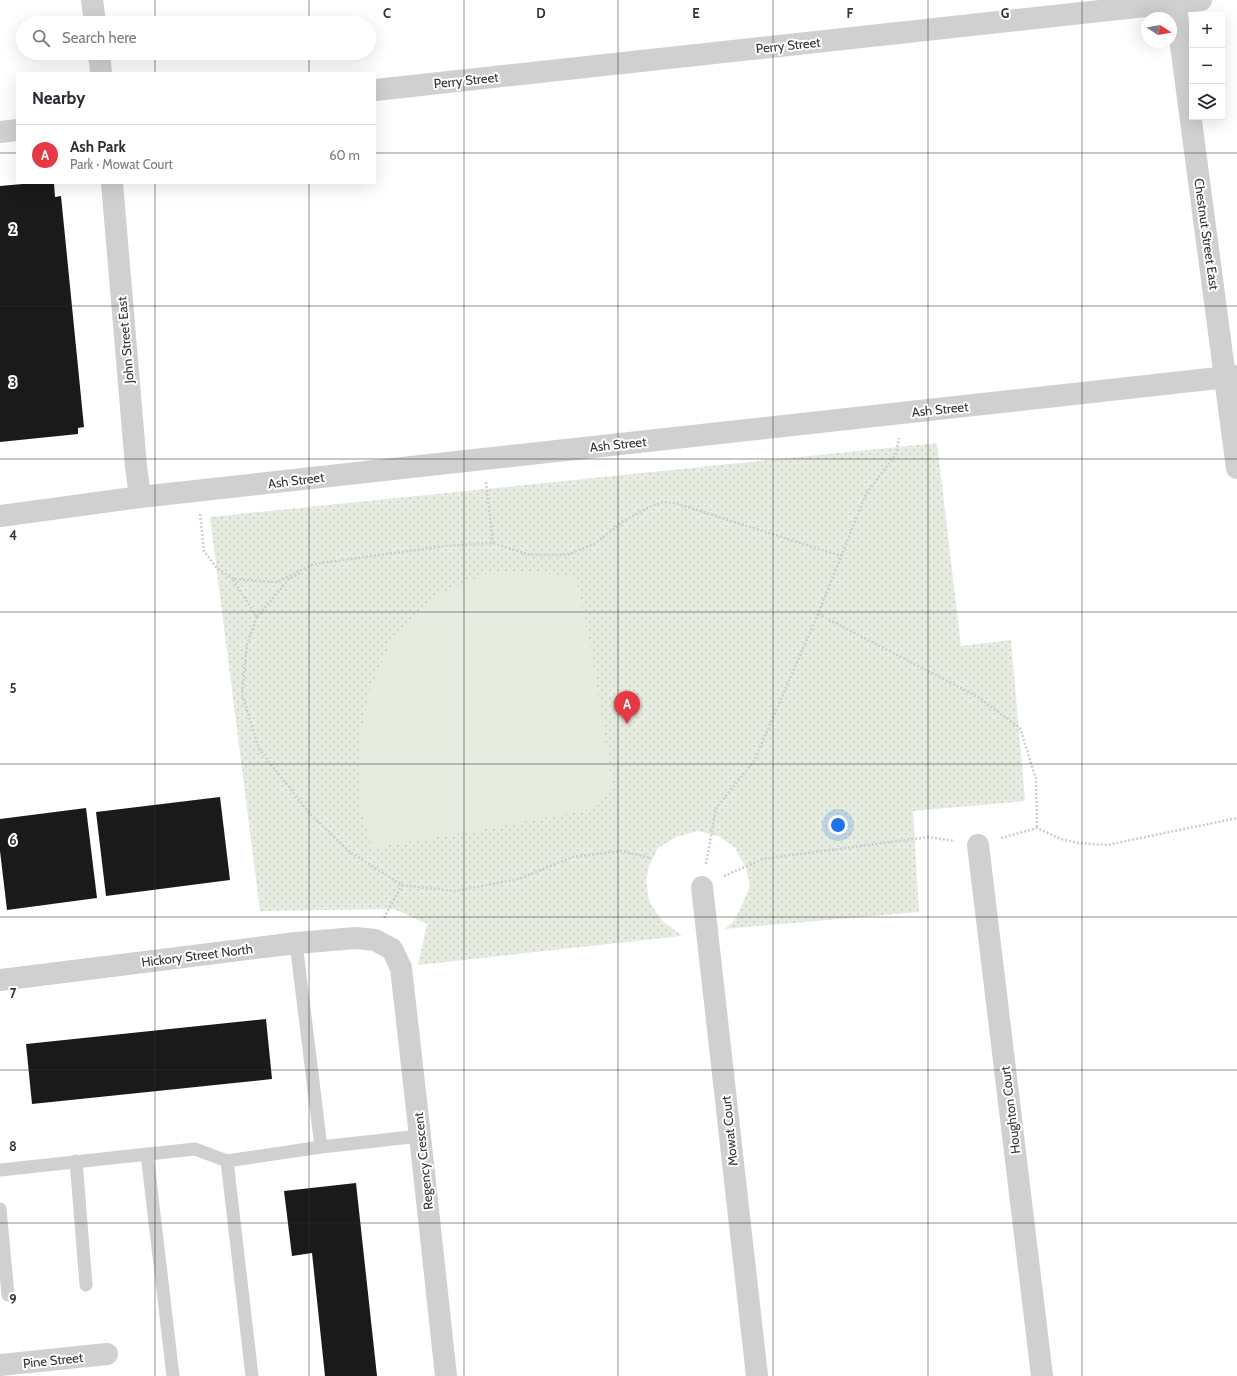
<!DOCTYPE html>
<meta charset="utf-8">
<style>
body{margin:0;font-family:Cabin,sans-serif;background:#f2f2f3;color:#2b2b33}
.controls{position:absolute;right:12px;top:12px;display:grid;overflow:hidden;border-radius:0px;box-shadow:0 4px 16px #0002}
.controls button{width:36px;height:36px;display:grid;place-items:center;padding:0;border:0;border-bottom:1px solid #e1e1e2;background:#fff;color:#2b2b33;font:20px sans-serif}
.compass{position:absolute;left:1141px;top:12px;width:36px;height:36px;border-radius:50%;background:#fff;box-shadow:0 4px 16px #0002;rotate:101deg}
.you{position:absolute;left:838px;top:825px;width:14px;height:14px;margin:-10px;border:3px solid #fff;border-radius:50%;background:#1a73e8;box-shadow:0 0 0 6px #1a73e833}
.badge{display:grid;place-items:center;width:26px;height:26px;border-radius:50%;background:#e63946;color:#fff;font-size:13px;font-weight:700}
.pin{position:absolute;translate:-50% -33px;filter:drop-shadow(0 1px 2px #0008)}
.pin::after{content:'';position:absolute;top:21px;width:14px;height:12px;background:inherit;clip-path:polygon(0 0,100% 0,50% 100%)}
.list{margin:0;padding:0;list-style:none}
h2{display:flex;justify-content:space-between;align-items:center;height:52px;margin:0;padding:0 16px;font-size:17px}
h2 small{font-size:13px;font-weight:400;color:#7c7c81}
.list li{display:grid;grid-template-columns:26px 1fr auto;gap:12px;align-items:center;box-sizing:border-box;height:60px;padding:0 16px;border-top:1px solid #e1e1e2}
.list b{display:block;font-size:15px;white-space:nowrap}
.list p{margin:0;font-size:13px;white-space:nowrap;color:#7c7c81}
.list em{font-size:13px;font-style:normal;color:#7c7c81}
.icon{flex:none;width:22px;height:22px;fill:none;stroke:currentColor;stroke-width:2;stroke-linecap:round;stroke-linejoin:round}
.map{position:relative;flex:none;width:1237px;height:1376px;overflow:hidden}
.search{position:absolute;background:#fff;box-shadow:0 4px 16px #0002;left:16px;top:16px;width:360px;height:44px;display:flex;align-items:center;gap:10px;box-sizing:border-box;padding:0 14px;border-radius:22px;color:#7c7c81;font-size:15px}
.panel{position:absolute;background:#fff;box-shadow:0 4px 16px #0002;left:16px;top:72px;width:360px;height:112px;border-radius:0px}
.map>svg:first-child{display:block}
</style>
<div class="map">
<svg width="1237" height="1376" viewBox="0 0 1237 1376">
<defs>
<pattern id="park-dots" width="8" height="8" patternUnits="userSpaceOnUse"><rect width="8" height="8" fill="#e6ecdf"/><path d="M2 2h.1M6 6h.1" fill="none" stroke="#c6cbc0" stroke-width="1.8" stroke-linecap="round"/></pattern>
</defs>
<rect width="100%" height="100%" fill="#fff"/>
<!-- park -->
<path fill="url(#park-dots)" d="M 937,443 L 961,646 L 1011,640 L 1025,801 L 913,811 L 919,912 L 725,929 L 736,918 L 750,886 L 746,868 L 735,848 L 720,837 L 698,831 L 676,837 L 658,848 L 649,866 L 646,880 L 649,900 L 655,911 L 664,922 L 682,936 L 418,965 L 427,924 L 394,909 L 260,911 L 210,517 Z"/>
<!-- pitch -->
<path fill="#e6ecdf" d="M 533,572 L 576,577 L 592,655 L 612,784 L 596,808 L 481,830 L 372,848 L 359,804 L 359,743 L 370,690 L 394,635 L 437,596 L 484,574 Z"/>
<!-- building -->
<g fill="#1a1a1a">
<path d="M 34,183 L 54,183 L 55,197 L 61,196 L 84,427 L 78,428 L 78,434 L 0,442 L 0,186 Z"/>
<path d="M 220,797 L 230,880 L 106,896 L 96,812 Z"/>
<path d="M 86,808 L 97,898 L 7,910 L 0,851 L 0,819 Z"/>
<path d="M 266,1019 L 272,1079 L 32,1104 L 26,1044 Z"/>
<path d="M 356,1183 L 377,1376 L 325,1376 L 312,1253 L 292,1256 L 284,1191 Z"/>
</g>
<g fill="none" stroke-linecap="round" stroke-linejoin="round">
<!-- path -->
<g stroke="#cdcdcd" stroke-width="2.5" stroke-dasharray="2 2" stroke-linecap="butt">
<path d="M 486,482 L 493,543"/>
<path d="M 200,514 L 204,551 L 216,567 L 233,579 L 277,582 L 314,564 L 445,546 L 493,543 L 530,555 L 567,555 L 596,543 L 622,522 L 649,507 L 663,502 L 675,503 L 841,556"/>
<path d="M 233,580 L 257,617 L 247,644 L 242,694 L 259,749 L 310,814 L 350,852 L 402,885 L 455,891 L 519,879 L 572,857 L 621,851 L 651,858"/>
<path d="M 818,614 L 978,697 L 1020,728 L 1036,779 L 1037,828"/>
<path d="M 257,617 L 288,580 L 301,572"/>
<path d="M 1001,838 L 1037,828 L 1061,839 L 1078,843 L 1107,845 L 1237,818"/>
<path d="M 706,864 L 716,808 L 754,761 L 818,614 L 866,494 L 896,454 L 899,438"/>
<path d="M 724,876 L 763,859 L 928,837 L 955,841"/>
<path d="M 384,918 L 402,885"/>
</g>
<!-- service -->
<g stroke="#d0d0d0" stroke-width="13">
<path d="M 296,943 L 321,1147 L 420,1136"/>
<path d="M 147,1154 L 173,1376"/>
<path d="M 76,1161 L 86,1285"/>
<path d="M 227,1161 L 252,1376"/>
<path d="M 0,1170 L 195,1149 L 227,1161 L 321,1147"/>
<path d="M 0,1209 L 8,1295"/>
</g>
<!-- minor -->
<g stroke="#d0d0d0" stroke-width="22">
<path d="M 92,0 L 95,23"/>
<path d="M 1175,0 L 1237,468"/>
<path d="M 99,53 L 101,73"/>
<path d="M 375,90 L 1201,0"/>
<path d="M 0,132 L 17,130"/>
<path d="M 112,183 L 136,466 L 140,497"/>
<path d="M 0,516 L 140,497 L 1237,376"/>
<path d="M 978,845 L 1042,1376"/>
<path d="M 702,887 L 757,1376"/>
<path d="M 0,980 L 296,943 L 356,938 L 375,940 L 392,949 L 401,968 L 420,1136 L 446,1376"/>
<path d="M 0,1365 L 107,1354"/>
</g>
</g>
<!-- grid -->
<path fill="none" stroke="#333" stroke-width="1" stroke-opacity="0.55" d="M 155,0 L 155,23M 309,0 L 309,23M 464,0 L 464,1376M 618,0 L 618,1376M 773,0 L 773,1376M 928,0 L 928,1376M 1082,0 L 1082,1376M 155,53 L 155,73M 309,53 L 309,73M 0,153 L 17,153M 375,153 L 1237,153M 155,183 L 155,1376M 309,183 L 309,1376M 0,306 L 1237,306M 0,459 L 1237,459M 0,612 L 1237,612M 0,764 L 1237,764M 0,917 L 1237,917M 0,1070 L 1237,1070M 0,1223 L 1237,1223"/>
<g text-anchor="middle" stroke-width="4" stroke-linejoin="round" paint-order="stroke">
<!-- street labels -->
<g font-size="13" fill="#333" stroke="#fff">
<text transform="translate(788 45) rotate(-6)" y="5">Perry Street</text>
<text transform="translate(466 80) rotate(-6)" y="5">Perry Street</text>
<text transform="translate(1207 234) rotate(82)" y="5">Chestnut Street East</text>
<text transform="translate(125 340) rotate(-95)" y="5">John Street East</text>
<text transform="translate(940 409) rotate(-6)" y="5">Ash Street</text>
<text transform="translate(618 444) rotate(-6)" y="5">Ash Street</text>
<text transform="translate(296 480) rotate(-7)" y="5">Ash Street</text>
<text transform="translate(197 955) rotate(-7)" y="5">Hickory Street North</text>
<text transform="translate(1010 1110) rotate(-97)" y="5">Houghton Court</text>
<text transform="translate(729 1131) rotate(-96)" y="5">Mowat Court</text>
<text transform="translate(423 1161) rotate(-96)" y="5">Regency Crescent</text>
<text transform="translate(53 1360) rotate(-6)" y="5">Pine Street</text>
</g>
</g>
<g font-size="13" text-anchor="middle" font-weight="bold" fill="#333" stroke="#fff" stroke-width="4" stroke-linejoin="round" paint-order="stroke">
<text x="387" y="18">C</text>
<text x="541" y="18">D</text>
<text x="696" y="18">E</text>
<text x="850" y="18">F</text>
<text x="1005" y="18">G</text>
<text x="13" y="234">2</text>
<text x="13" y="387">3</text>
<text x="13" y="540">4</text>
<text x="13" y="693">5</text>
<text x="13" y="845">6</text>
<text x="13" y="998">7</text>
<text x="13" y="1151">8</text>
<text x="13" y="1304">9</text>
</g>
</svg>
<div class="controls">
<button>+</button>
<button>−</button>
<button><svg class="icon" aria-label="layers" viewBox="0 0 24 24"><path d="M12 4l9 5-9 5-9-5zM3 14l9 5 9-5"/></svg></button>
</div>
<svg class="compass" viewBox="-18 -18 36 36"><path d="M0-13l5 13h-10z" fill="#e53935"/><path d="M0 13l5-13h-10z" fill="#7c7c81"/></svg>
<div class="you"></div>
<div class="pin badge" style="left:627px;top:724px">A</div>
<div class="search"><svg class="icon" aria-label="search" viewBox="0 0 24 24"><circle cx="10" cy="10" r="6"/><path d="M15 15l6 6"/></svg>Search here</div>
<section class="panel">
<h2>Nearby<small></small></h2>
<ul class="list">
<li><span class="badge">A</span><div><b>Ash Park</b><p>Park · Mowat Court</p></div><em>60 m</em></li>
</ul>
</section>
</div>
